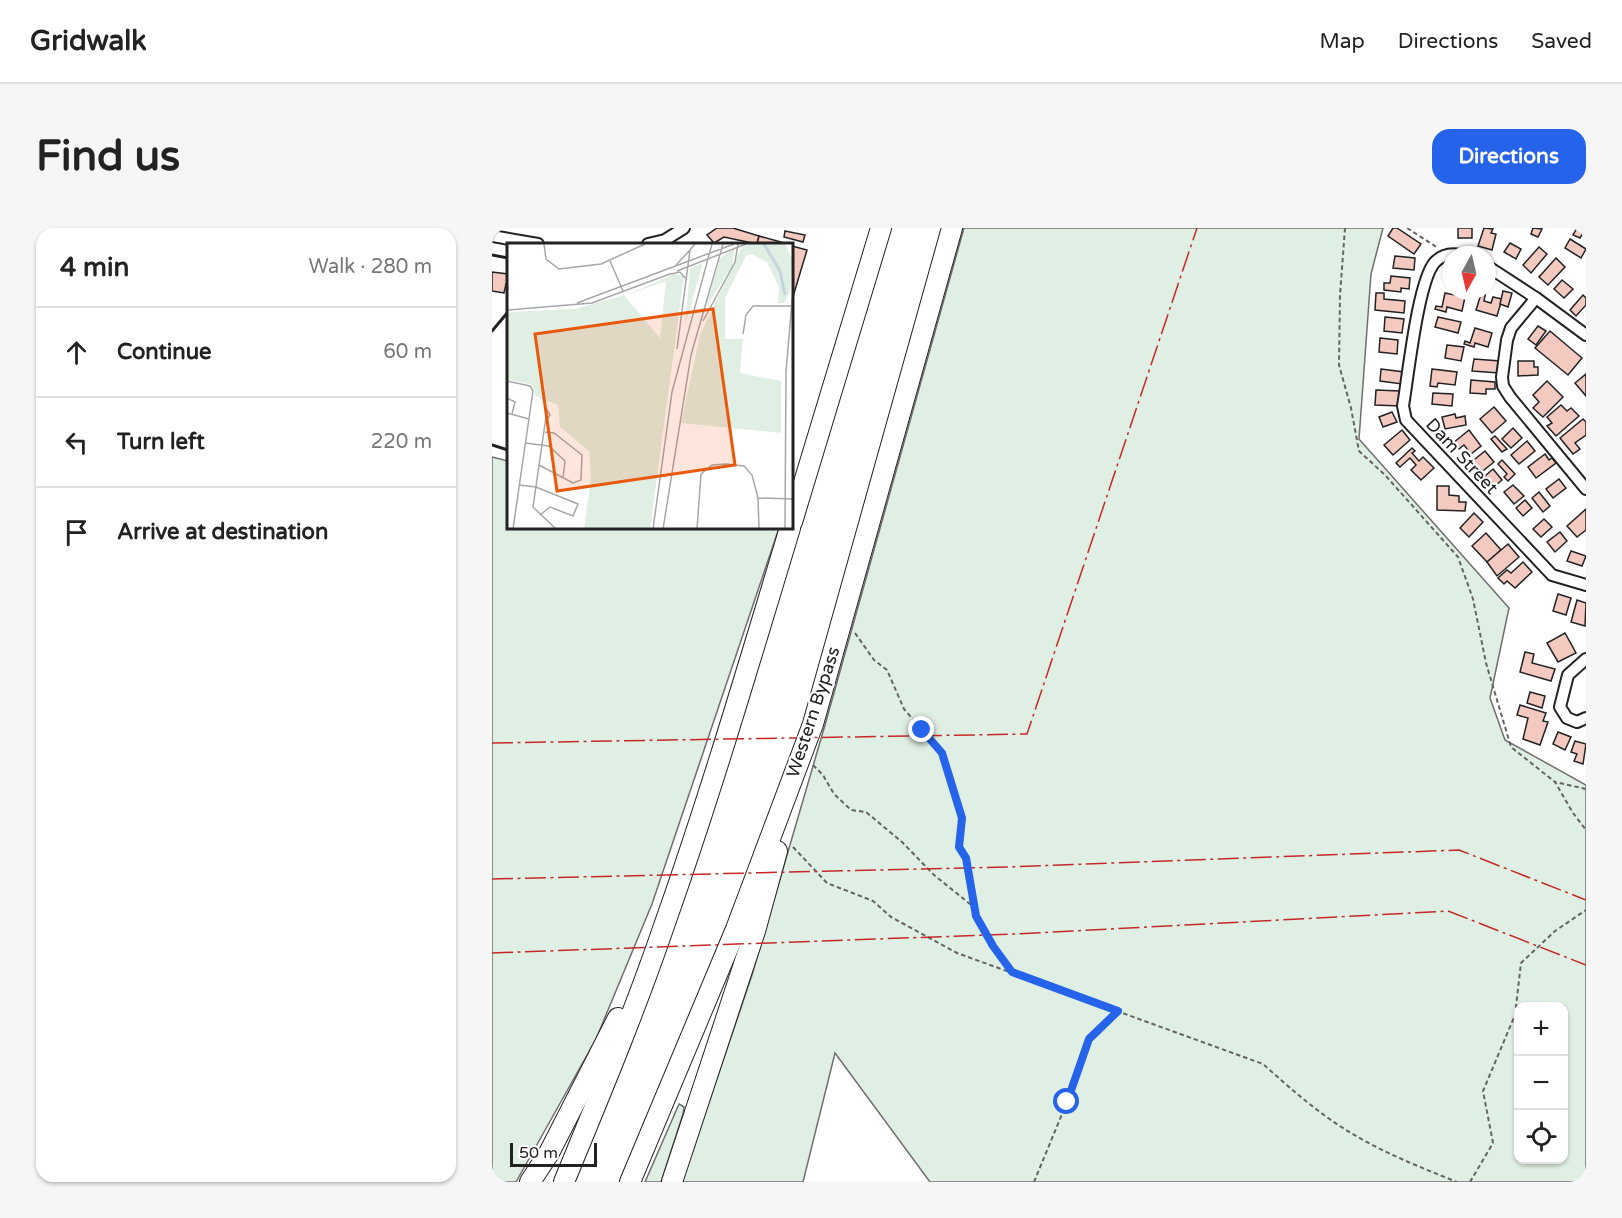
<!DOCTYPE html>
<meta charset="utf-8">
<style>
body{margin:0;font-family:"Varela Round",sans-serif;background:#f6f6f6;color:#222}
.controls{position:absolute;right:18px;bottom:18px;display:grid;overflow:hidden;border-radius:12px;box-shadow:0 2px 4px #0004}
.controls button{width:54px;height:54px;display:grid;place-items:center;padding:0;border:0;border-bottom:2px solid #e0e0e0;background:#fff;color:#222;font:30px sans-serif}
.compass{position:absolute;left:950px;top:18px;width:54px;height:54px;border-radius:50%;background:#fff;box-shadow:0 2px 4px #0004;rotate:188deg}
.scale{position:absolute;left:18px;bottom:15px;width:87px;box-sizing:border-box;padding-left:6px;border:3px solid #222;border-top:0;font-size:16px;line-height:21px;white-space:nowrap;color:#222;-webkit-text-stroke:4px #fff;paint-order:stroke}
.stop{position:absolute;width:18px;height:18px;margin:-14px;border:4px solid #2563eb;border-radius:50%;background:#fff}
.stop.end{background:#2563eb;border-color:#fff;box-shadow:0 2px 6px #0008}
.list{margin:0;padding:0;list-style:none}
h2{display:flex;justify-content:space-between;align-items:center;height:78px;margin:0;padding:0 24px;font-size:26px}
h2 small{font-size:20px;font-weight:400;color:#767676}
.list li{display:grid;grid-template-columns:39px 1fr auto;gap:18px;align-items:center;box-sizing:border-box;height:90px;padding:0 24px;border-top:2px solid #e0e0e0}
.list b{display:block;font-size:22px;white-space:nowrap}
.list em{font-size:20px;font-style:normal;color:#767676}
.icon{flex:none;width:33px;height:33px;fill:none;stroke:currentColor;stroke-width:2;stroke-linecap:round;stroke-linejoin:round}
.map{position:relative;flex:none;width:1094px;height:954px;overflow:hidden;border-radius:18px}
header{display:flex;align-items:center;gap:36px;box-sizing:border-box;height:84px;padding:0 30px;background:#fff;border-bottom:2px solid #e0e0e0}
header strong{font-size:28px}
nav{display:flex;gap:33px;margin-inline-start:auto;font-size:21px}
.intro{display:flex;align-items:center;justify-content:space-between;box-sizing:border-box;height:144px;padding:0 36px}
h1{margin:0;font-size:42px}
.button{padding:15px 27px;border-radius:18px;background:#2563eb;color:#fff;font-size:21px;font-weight:700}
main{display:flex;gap:36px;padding:0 36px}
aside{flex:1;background:#fff;border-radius:18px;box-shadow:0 2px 4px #0004}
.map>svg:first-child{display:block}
</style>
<header>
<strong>Gridwalk</strong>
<nav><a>Map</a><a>Directions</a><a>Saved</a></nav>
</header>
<div class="intro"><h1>Find us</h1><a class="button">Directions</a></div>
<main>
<aside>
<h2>4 min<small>Walk · 280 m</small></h2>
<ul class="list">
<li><svg class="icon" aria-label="ahead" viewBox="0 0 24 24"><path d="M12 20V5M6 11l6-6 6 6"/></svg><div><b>Continue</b></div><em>60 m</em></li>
<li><svg class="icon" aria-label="left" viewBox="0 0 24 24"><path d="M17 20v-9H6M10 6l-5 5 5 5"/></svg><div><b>Turn left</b></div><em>220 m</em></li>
<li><svg class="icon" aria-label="arrive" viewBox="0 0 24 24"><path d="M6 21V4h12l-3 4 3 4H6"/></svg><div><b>Arrive at destination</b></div></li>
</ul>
</aside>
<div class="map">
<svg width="1094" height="954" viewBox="0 0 1094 954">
<rect width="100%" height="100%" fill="#fff"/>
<!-- green -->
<g fill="#e0efe3" stroke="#6f6f6f" stroke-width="1.5" fill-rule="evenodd">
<path d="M 472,0 L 891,0 L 879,46 L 867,211 L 1017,380 L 998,470 L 1013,512 L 1094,557 L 1094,954 L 438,954 L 343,825 L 311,954 L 190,954 L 260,747 L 333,497 ZM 1026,778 L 1072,778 L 1072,932 L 1026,932 Z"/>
<path d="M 0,229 L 16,233 L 16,300 L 287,300 L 160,676 L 104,811 L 24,954 L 0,954 Z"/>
<path d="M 187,876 L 192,879 L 191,886 L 169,954 L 153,954 Z"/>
</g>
<!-- building -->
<g fill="#f3c9c0" stroke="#222" stroke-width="1.5">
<path d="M 225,0 L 241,0 L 267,8 L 265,16 L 232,9 L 222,15 L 215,7 Z"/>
<path d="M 901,0 L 905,0 L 929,16 L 922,26 L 896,8 Z"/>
<rect x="966" y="0" width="14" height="10"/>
<path d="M 992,0 L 1001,1 L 999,5 L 1004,6 L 1000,22 L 986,18 Z"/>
<path d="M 1041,0 L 1050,1 L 1046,9 L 1039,6 Z"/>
<path d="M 1085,0 L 1094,0 L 1088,10 L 1081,7 Z"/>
<path d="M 293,3 L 313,7 L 311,14 L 292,9 Z"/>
<path d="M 267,8 L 296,16 L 265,16 Z"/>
<path d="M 1078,11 L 1094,21 L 1089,30 L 1073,20 Z"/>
<path d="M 1018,15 L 1029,21 L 1024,31 L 1012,24 Z"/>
<path d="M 300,18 L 315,22 L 300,72 Z"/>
<path d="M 1047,19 L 1055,26 L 1039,45 L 1031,37 Z"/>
<path d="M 903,28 L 923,30 L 922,42 L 901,40 Z"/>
<path d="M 1064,30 L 1073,39 L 1056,57 L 1047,49 Z"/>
<path d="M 0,44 L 16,46 L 16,57 L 14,56 L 12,65 L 0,63 Z"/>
<path d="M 899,48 L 918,50 L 917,61 L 909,60 L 909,64 L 892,62 L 892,55 L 898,55 Z"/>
<path d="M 1070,52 L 1081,61 L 1072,70 L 1062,61 Z"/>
<path d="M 990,63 L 994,63 L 992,73 L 999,75 L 1001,69 L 1010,71 L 1005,88 L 984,82 Z"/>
<path d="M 1011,63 L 1020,65 L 1016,79 L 1008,76 Z"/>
<path d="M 884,65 L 892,65 L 892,71 L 913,73 L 912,85 L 883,82 Z"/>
<path d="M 953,65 L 973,69 L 970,83 L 955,79 L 954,84 L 943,81 L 944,78 L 950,79 Z"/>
<path d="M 1091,67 L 1094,70 L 1094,77 L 1084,88 L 1078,82 Z"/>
<path d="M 893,89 L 912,91 L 910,105 L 892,103 Z"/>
<path d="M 946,89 L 969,94 L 966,105 L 943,99 Z"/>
<path d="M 1046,98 L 1054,103 L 1044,117 L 1036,111 Z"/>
<path d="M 983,100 L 1000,105 L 996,119 L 983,115 L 982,119 L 972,116 L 973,113 L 978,115 Z"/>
<path d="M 1058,103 L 1090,130 L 1076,147 L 1043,120 Z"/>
<path d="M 888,110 L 906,112 L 905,126 L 887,124 Z"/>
<path d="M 955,117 L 972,119 L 969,133 L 953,130 Z"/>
<path d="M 982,131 L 1008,133 L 1007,145 L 980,143 Z"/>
<path d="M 1026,133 L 1042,133 L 1042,139 L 1046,139 L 1046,147 L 1026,148 Z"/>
<path d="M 889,141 L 912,144 L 910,156 L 888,153 Z"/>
<path d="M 940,141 L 965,144 L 963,157 L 946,155 L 945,159 L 938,158 Z"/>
<path d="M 1094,146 L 1094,168 L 1083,155 Z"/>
<path d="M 979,152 L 1003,154 L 1003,161 L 994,161 L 994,166 L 978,165 Z"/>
<path d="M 1055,153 L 1071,169 L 1051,189 L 1041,180 L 1047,174 L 1041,167 Z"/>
<path d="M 884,162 L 908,163 L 908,178 L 883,177 Z"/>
<path d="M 941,165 L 961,166 L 960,178 L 940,176 Z"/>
<path d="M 1069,177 L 1075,183 L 1079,180 L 1087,188 L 1064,208 L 1055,198 L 1060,195 L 1055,189 Z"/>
<path d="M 1002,179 L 1014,193 L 1000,205 L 988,191 Z"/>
<path d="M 900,184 L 905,194 L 891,199 L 887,189 Z"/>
<path d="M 963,186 L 964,190 L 973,188 L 974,197 L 953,201 L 950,189 Z"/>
<path d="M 1091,191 L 1094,194 L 1094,207 L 1083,215 L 1088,221 L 1081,226 L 1068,210 Z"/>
<path d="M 1021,200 L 1030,210 L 1019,220 L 1010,211 Z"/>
<path d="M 910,202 L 918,212 L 901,227 L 892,217 Z"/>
<path d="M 977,202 L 989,218 L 979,226 L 972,217 L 967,221 L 961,215 Z"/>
<path d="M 1003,208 L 1015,221 L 1010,224 L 999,211 Z"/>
<path d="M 1035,213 L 1043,223 L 1027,236 L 1019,227 Z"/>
<path d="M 920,220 L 923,223 L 920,225 L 927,233 L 931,229 L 942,240 L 929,252 L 919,242 L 924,237 L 918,230 L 908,239 L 904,235 Z"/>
<path d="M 993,223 L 1002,234 L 987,246 L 978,235 Z"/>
<path d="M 1053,226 L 1057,232 L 1060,230 L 1064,235 L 1044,250 L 1036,239 Z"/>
<path d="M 1010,232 L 1023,246 L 1016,253 L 1012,249 L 1015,246 L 1006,236 Z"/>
<path d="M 1001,241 L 1010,252 L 1002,259 L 993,248 Z"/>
<path d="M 1067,251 L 1074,260 L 1061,270 L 1054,261 Z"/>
<path d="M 1021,257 L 1032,268 L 1022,276 L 1012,264 Z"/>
<path d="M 945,258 L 957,258 L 957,267 L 967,268 L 967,274 L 974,274 L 973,283 L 945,282 Z"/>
<path d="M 1047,264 L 1058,278 L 1051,284 L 1040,270 Z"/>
<path d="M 1033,272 L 1040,280 L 1031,288 L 1024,280 Z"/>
<path d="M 1094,281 L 1094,302 L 1085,309 L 1075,298 Z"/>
<path d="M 982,285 L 991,294 L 977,309 L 968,300 Z"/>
<path d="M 1052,291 L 1060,299 L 1049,309 L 1041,301 Z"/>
<path d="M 1068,304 L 1075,313 L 1063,324 L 1055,314 Z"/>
<path d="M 994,305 L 1009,322 L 995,334 L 980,318 Z"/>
<path d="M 1016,316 L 1027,329 L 1005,348 L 995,334 Z"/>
<path d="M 1079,323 L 1094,328 L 1090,338 L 1075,333 Z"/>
<path d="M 1031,334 L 1040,344 L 1023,360 L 1015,353 L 1012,356 L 1006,350 L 1015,342 L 1019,345 Z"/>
<path d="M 1066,366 L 1079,370 L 1074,387 L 1061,383 Z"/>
<path d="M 1085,372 L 1094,375 L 1093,398 L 1079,394 Z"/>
<path d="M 1073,405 L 1084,425 L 1066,434 L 1055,415 Z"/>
<path d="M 1033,424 L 1042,426 L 1040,435 L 1063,441 L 1059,453 L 1028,444 Z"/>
<path d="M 1038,464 L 1053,468 L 1050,480 L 1035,475 Z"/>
<path d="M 1028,477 L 1054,485 L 1051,493 L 1056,494 L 1048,517 L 1031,511 L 1036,490 L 1025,487 Z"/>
<path d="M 1066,504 L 1079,509 L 1073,522 L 1061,516 Z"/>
<path d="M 1083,513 L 1094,516 L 1091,536 L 1082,533 L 1085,526 L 1079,524 Z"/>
</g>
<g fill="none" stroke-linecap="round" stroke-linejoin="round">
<defs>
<g id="minor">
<path d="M 0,8 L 46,16"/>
<path d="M 156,16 L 173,12 L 192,0"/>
<path d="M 968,27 C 958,25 950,27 943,34 C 926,52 916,149 911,178 L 914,192 L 1060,347 L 1094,357"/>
<path d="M 995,38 L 1044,70 L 1094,107"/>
<path d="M 1044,70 L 1019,100 L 1015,112 L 1010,149 L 1011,158 L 1018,169 L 1094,261"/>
<path d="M 1094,431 L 1076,447 L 1068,479 L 1075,490 L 1085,494 L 1094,490"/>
</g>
<g id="motorway">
<path d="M 300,294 L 389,0"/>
<path d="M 38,954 L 57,925 L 126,790"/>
<path d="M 72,954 C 107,869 143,783 173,695 C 219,565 258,432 298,300"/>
<path d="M 138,954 L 244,701 L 321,496 L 460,0"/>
<path d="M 180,954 L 263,703 L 285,623"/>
</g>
</defs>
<!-- minor casing -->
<use href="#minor" stroke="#222" stroke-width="14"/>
<!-- motorway casing -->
<use href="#motorway" stroke="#222" stroke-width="22"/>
<!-- path -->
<g stroke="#646464" stroke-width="2" stroke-dasharray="4.5 3" stroke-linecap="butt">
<path d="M 853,0 L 848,67 L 847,137 L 859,180 L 867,223 L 893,247 L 966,329 L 981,371 L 994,435 L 1019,519 L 1063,554"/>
<path d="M 915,0 L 946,20"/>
<path d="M 363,405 L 382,432 L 395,442 L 412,481 L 450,525 L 470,590 L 467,619 L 474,630 L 484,688"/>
<path d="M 321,537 L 331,547 L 342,566 L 359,582 L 374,584 L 410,614 L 442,647 L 478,676 L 501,718 L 520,744"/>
<path d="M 1094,561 L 1063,554 L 1081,585 L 1094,602"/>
<path d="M 301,619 L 335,655 L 381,673 L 399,689 L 465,725 L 771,836 C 799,861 827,886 859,905 C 892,925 930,940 965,954"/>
<path d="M 542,954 L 575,874 L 597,811 L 626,783"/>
<path d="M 978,954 L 1001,915 L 991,863 L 1023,787 L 1029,735 L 1063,703 L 1094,682"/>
</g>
<!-- minor -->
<use href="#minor" stroke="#fff" stroke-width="10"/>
<!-- motorway -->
<use href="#motorway" stroke="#fff" stroke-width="20"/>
<!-- wall -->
<g stroke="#222" stroke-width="3">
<path d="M 0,27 L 16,30"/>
<path d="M 0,103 L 16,84"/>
<path d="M 0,217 L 16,222"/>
</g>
<!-- power -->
<g stroke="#c62828" stroke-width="1.5" stroke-dasharray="21 4.5 3 4.5" stroke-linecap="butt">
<path d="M 0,515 L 535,506 L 705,0"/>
<path d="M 0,651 L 515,639 L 967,622 L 1094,672"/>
<path d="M 0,725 L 523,706 L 956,683 L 1094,737"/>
</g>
</g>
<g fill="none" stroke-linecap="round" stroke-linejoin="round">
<!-- route -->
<path stroke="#2563eb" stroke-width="8" d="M 430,502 L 450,525 L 470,590 L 467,619 L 474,630 L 484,688 L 501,718 L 520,744 L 626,783 L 597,811 L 575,874"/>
</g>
<g text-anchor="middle" stroke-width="4.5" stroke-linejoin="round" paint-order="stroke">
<!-- street labels -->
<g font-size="18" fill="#222" stroke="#fff">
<text transform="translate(970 228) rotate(47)" y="6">Dam Street</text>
<text transform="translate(321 484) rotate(-72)" y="6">Western Bypass</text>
</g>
</g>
<!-- overview -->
<g transform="translate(15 15)">
<rect width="286" height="286" fill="#fff"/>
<path d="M 236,1 L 278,1 L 285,16 L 283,49 L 277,60 L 271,60 L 272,44 L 260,19 L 244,11 L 239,13 L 218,55 L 218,96 L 236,96 L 233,130 L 274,138 L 274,190 L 174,180 L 193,92 ZM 228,5 L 225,23 L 199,64 L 213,15 ZM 196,20 L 178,83 L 183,25 ZM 167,31 L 177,33 L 143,286 L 77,286 L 84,235 L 82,208 L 53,184 L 51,162 L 28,153 L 26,142 L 0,136 L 0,69 L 68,66 L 117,52 L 153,95 L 159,38 L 120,52 Z" fill="#e0efe3"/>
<path fill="none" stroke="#c7d3dd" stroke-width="3" d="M 257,1 L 273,28 L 278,52"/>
<path fill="none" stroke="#a7a7a7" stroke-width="1.5" d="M 37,1 L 39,16 L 52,26 L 94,21 L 138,1M 103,18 L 116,48M 169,22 L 183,7M 170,28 L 239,1M 159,32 L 173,29 L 180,37M 70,60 L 227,1M 0,67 L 85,60 L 160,32M 196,78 L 228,19 L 231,1M 236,91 L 239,72 L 246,63 L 284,63M 170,106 L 183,7 L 188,1M 0,138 L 23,143 L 26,148 L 6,286M 0,155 L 8,159 L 5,171M 0,170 L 22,176M 39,178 L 43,172 L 40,167 L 26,264 L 49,286M 18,200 L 42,203 L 58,218 L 56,235M 32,222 L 66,240 L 74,237 L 75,212 L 47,190 L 38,189M 12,242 L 29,244 L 71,261 L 66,273 L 43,264 L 33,272M 251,255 L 287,256M 146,286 L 165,149 L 205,1M 156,286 L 184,112 L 216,1M 190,286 L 194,231 L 205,222 L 219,221 L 237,223 L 245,232 L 251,255 L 252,286M 278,286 L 279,129 L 287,35"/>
<path fill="#e8590c" fill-opacity="0.15" stroke="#e8590c" stroke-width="3" d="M 206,66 L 228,222 L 50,248 L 28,91 Z"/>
<rect width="286" height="286" fill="none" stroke="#222" stroke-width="3"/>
</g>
</svg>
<div class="controls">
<button>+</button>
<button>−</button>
<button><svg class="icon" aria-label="locate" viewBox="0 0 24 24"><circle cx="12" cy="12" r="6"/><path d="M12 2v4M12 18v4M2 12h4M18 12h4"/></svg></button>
</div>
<svg class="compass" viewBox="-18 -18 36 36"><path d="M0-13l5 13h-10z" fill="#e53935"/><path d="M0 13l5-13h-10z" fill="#767676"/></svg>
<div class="scale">50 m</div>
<div class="stop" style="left:575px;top:874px"></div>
<div class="stop end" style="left:430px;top:502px"></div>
</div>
</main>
